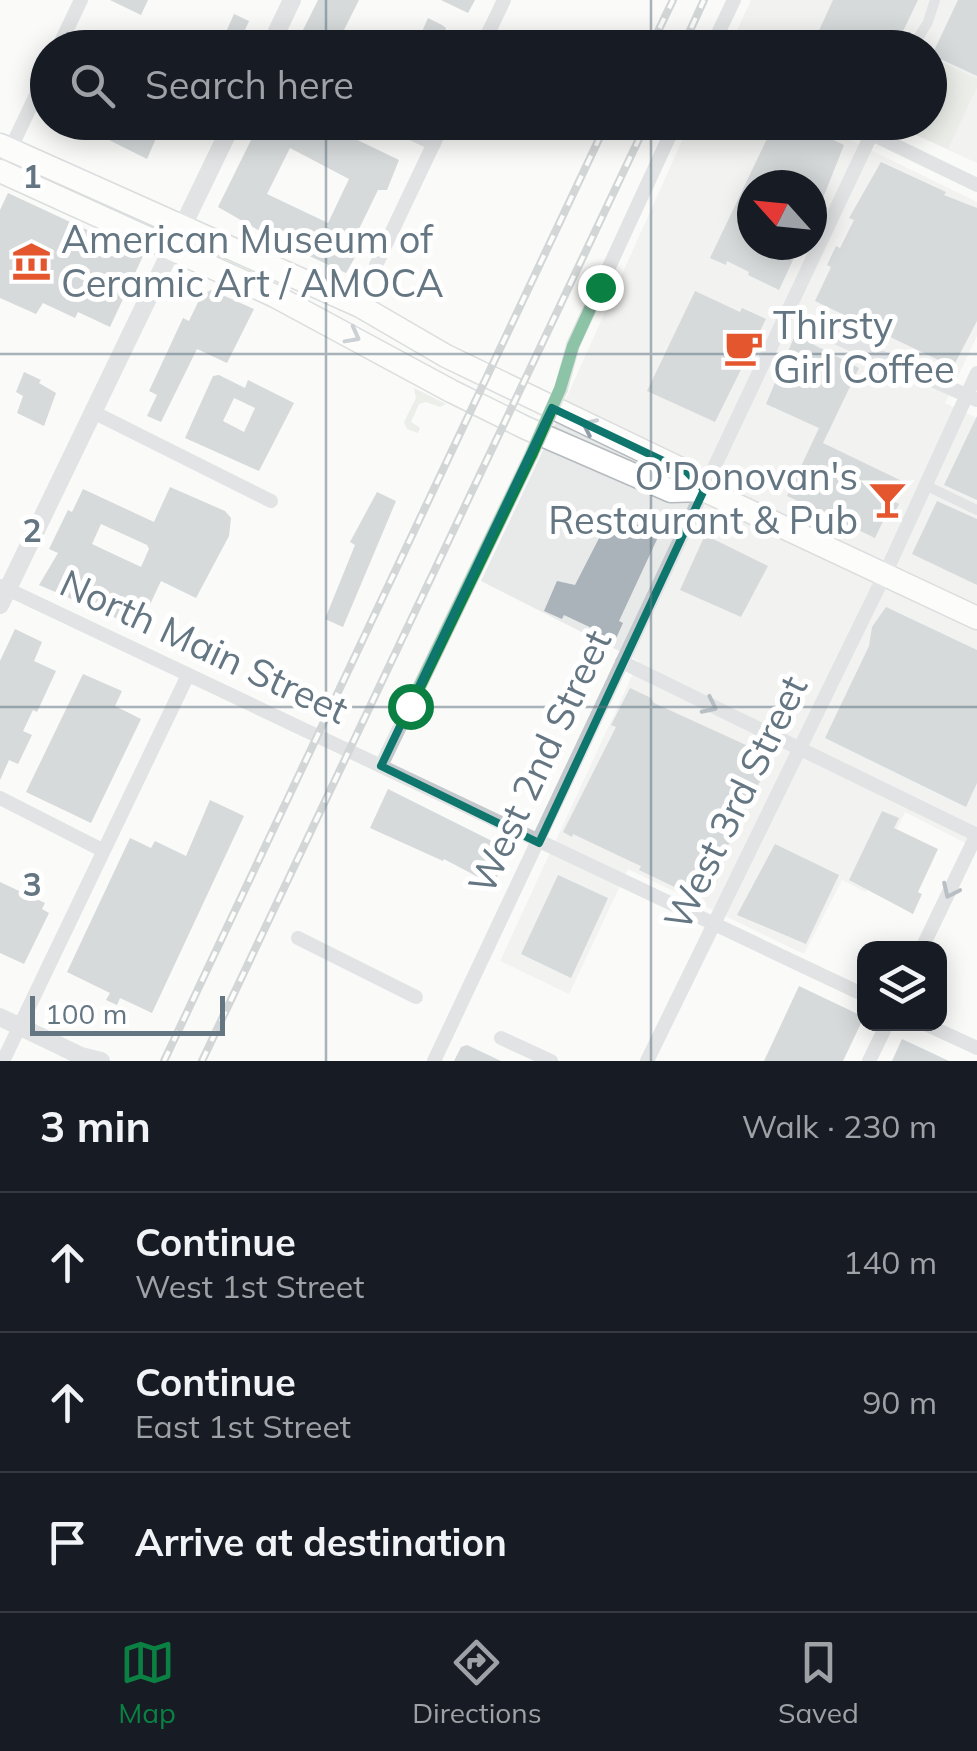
<!DOCTYPE html>
<meta charset="utf-8">
<style>
body{margin:0;font-family:Mulish,sans-serif;background:#20242c;color:#f1f3f6}
.controls{position:absolute;right:30px;bottom:30px;display:grid;overflow:hidden;border-radius:20px;box-shadow:0 5px 25px #0003}
.controls button{width:90px;height:90px;display:grid;place-items:center;padding:0;border:0;border-bottom:2px solid #363941;background:#171b24;color:#f1f3f6;font:50px sans-serif}
.compass{position:absolute;left:737px;top:170px;width:90px;height:90px;border-radius:50%;background:#171b24;box-shadow:0 5px 25px #0003;rotate:297deg}
.scale{position:absolute;left:30px;bottom:25px;width:195px;box-sizing:border-box;padding-left:10px;border:5px solid #657683;border-top:0;font-size:28px;line-height:35px;white-space:nowrap;color:#657683;-webkit-text-stroke:8px #fff;paint-order:stroke}
.stop{position:absolute;width:30px;height:30px;margin:-22px;border:8px solid #0b8043;border-radius:50%;background:#fff}
.stop.end{background:#0b8043;border-color:#fff;box-shadow:0 2px 10px #0008}
.list{margin:0;padding:0;list-style:none}
h2{display:flex;justify-content:space-between;align-items:center;height:130px;margin:0;padding:0 40px;font-size:42px}
h2 small{font-size:32px;font-weight:400;color:#9ea1a6}
.list li{display:grid;grid-template-columns:65px 1fr auto;gap:30px;align-items:center;box-sizing:border-box;height:140px;padding:0 40px;border-top:2px solid #363941}
.list b{display:block;font-size:38px;white-space:nowrap}
.list p{margin:0;font-size:32px;white-space:nowrap;color:#9ea1a6}
.list em{font-size:32px;font-style:normal;color:#9ea1a6}
.icon{flex:none;width:55px;height:55px;fill:none;stroke:currentColor;stroke-width:2;stroke-linecap:round;stroke-linejoin:round}
.map{position:relative;flex:none;width:977px;height:1061px;overflow:hidden}
.search{position:absolute;background:#171b24;box-shadow:0 5px 25px #0003;left:30px;right:30px;top:30px;height:110px;display:flex;align-items:center;gap:25px;box-sizing:border-box;padding:0 35px;border-radius:55px;color:#9ea1a6;font-size:38px}
.sheet{height:550px;background:#171b24}
nav{display:flex;justify-content:space-around;align-items:center;box-sizing:border-box;height:140px;border-top:2px solid #363941;background:#171b24;font-size:28px;color:#9ea1a6}
nav a{display:grid;justify-items:center;gap:5px}
nav .on{color:#0b8043}
.map>svg:first-child{display:block}
</style>
<div class="map">
<svg width="977" height="1061" viewBox="0 0 977 1061">
<rect width="100%" height="100%" fill="#fafaf8"/>
<!-- built -->
<g fill="#e8e9e9" fill-rule="evenodd">
<path d="M 751,0 L 977,0 L 977,163 L 889,123 L 930,122 L 930,48 L 729,48 Z"/>
<path d="M 690,123 L 815,123 L 977,202 L 977,336 L 945,403 L 977,418 L 977,849 L 905,812 L 866,892 L 842,880 L 804,954 L 628,869 L 569,994 L 500,961 L 639,661 L 481,581 L 539,459 ZM 752,185 L 812,185 L 812,245 L 752,245 Z"/>
</g>
<!-- green -->
<g fill="#dadfd7">
<path d="M 935,59 L 977,79 L 977,87 L 948,149 L 902,128 L 905,123 L 930,122 L 930,70 Z"/>
<path d="M 414,388 L 446,404 L 440,407 L 426,402 L 419,404 L 411,422 L 420,428 L 418,433 L 407,429 L 404,422 L 416,398 Z"/>
</g>
<!-- building -->
<g fill="#aab3b9" fill-rule="evenodd">
<path d="M 110,0 L 148,0 L 141,15 Z"/>
<path d="M 318,0 L 359,0 L 343,32 L 375,48 L 294,48 Z"/>
<path d="M 441,0 L 475,0 L 468,13 Z"/>
<path d="M 833,0 L 918,0 L 895,48 L 811,48 Z"/>
<path d="M 958,0 L 977,0 L 977,76 L 932,55 Z"/>
<path d="M 234,14 L 249,21 L 237,48 L 219,48 Z"/>
<path d="M 428,18 L 442,25 L 446,28 L 445,32 L 451,35 L 446,48 L 420,36 Z"/>
<path d="M 73,122 L 163,122 L 147,159 Z"/>
<path d="M 260,122 L 320,122 L 399,160 L 387,190 L 378,190 L 355,237 L 362,245 L 346,273 L 279,242 L 218,207 ZM 290,148 L 349,179 L 328,223 L 267,194 Z"/>
<path d="M 775,122 L 806,122 L 805,126 L 844,145 L 823,198 L 812,193 L 812,185 L 752,185 L 752,245 L 800,245 L 779,290 L 748,275 L 749,272 L 727,261 L 726,265 L 710,258 Z"/>
<path d="M 881,162 L 946,192 L 944,195 L 977,208 L 977,321 L 953,367 L 815,301 L 831,267 L 827,265 L 836,246 L 840,248 L 854,220 L 849,218 Z"/>
<path d="M 8,193 L 143,256 L 110,327 L 78,312 L 75,318 L 43,303 L 36,314 L 0,298 L 0,210 Z"/>
<path d="M 211,290 L 254,309 L 227,363 L 197,349 L 161,422 L 147,416 L 157,395 L 149,391 L 183,318 L 189,321 L 201,296 Z"/>
<path d="M 695,291 L 740,312 L 742,308 L 766,319 L 715,422 L 647,391 Z"/>
<path d="M 795,335 L 859,368 L 823,443 L 902,481 L 893,501 L 899,504 L 892,518 L 886,515 L 875,538 L 787,496 L 819,428 L 766,404 Z"/>
<path d="M 24,372 L 41,380 L 39,383 L 56,393 L 44,426 L 17,413 L 23,396 L 16,392 Z"/>
<path d="M 219,375 L 245,388 L 248,380 L 294,403 L 259,471 L 185,438 L 213,376 ZM 234,398 L 255,408 L 244,432 L 223,421 Z"/>
<path d="M 977,416 L 977,500 L 944,485 Z"/>
<path d="M 170,487 L 225,511 L 231,518 L 229,536 L 196,598 L 161,581 L 139,628 L 39,585 L 58,553 L 49,549 L 68,510 L 72,512 L 83,489 L 154,522 ZM 101,524 L 147,545 L 149,549 L 141,567 L 92,544 Z"/>
<path d="M 377,492 L 396,501 L 343,627 L 325,619 L 355,545 L 350,542 Z"/>
<path d="M 937,501 L 977,519 L 977,585 L 912,554 Z"/>
<path d="M 612,513 L 659,535 L 619,621 L 623,623 L 614,643 L 596,635 L 598,631 L 564,615 L 562,619 L 544,611 L 557,581 L 575,585 Z"/>
<path d="M 705,535 L 768,566 L 741,617 L 680,590 Z"/>
<path d="M 886,607 L 977,650 L 977,783 L 966,807 L 825,738 L 869,646 L 872,627 Z"/>
<path d="M 15,629 L 42,642 L 34,661 L 56,671 L 37,712 L 33,710 L 23,731 L 32,735 L 18,764 L 9,760 L 0,780 L 0,661 Z"/>
<path d="M 83,674 L 122,691 L 115,706 L 141,719 L 91,823 L 26,792 Z"/>
<path d="M 630,688 L 651,698 L 654,703 L 772,757 L 720,862 L 723,864 L 712,887 L 709,886 L 701,896 L 690,891 L 689,894 L 639,870 L 641,866 L 632,862 L 573,834 L 572,837 L 563,832 L 616,727 L 611,725 Z"/>
<path d="M 388,789 L 510,850 L 493,885 L 444,859 L 443,861 L 370,828 Z"/>
<path d="M 210,800 L 244,816 L 152,1013 L 120,998 L 117,1005 L 106,1000 L 110,993 L 67,972 L 130,838 L 151,848 L 155,841 L 186,856 Z"/>
<path d="M 882,811 L 899,818 L 894,828 L 938,849 L 918,892 L 922,894 L 913,914 L 849,880 Z"/>
<path d="M 775,844 L 839,875 L 806,944 L 737,915 Z"/>
<path d="M 558,875 L 608,898 L 571,978 L 521,954 Z"/>
<path d="M 0,882 L 45,903 L 42,909 L 49,913 L 24,964 L 0,953 Z"/>
<path d="M 799,986 L 864,1017 L 843,1061 L 764,1061 Z"/>
<path d="M 902,1039 L 949,1061 L 892,1061 Z"/>
<path d="M 467,1045 L 501,1061 L 454,1061 L 461,1047 Z"/>
</g>
<g fill="none" stroke-linecap="round" stroke-linejoin="round">
<defs>
<g id="primary">
<path d="M 0,145 L 360,306 L 446,356 L 687,472 L 704,490"/>
<path d="M 0,171 L 275,296 L 451,391 L 526,428 L 671,491 L 704,490 L 977,618"/>
</g>
</defs>
<!-- primary casing -->
<use href="#primary" stroke="#b5babe" stroke-width="25"/>
<!-- pedestrian -->
<g stroke="#c3c8cc" stroke-width="10">
<path d="M 912,48 L 928,22 L 935,0"/>
<path d="M 925,485 L 977,510"/>
</g>
<!-- minor -->
<g stroke="#c3c8cc" stroke-width="14">
<path d="M 58,48 L 81,0"/>
<path d="M 481,48 L 504,0"/>
<path d="M 711,48 L 734,0"/>
<path d="M 388,122 L 434,144"/>
<path d="M 847,122 L 977,185"/>
<path d="M 7,156 L 48,70"/>
<path d="M 376,265 L 444,122"/>
<path d="M 831,335 L 977,400"/>
<path d="M 561,389 L 573,345 L 676,122"/>
<path d="M 93,412 L 271,501"/>
<path d="M 1,586 L 864,995"/>
<path d="M 622,662 L 977,835"/>
<path d="M 381,766 L 531,455"/>
<path d="M 0,798 L 102,850"/>
<path d="M 298,938 L 416,997"/>
<path d="M 922,948 L 977,834"/>
<path d="M 925,1024 L 977,1048"/>
<path d="M 501,1038 L 551,1061"/>
<path d="M 3,1061 L 188,675"/>
<path d="M 434,1061 L 871,135"/>
<path d="M 647,1061 L 885,574 L 977,373"/>
<path d="M 869,1061 L 887,1024"/>
</g>
<!-- tertiary -->
<g stroke="#c3c8cc" stroke-width="18">
<path d="M 269,48 L 292,0"/>
<path d="M 0,605 L 233,122"/>
<path d="M 0,1017 L 81,1056 L 101,1061"/>
</g>
<!-- primary -->
<use href="#primary" stroke="#fff" stroke-width="22"/>
<defs>
<g id="rail">
<path d="M 650,48 L 673,0"/>
<path d="M 682,48 L 704,0"/>
<path d="M 164,1061 L 607,122"/>
<path d="M 202,1061 L 647,122"/>
</g>
</defs>
<!-- rail casing -->
<use href="#rail" stroke="#a2aab0" stroke-width="8"/>
<!-- rail -->
<use href="#rail" stroke="#fff" stroke-width="4" stroke-dasharray="11" stroke-linecap="butt"/>
<!-- minor-bridge -->
<path stroke="#c3c8cc" stroke-width="14" d="M 531,455 L 561,389"/>
</g>
<!-- one-way arrows -->
<defs><path id="oneway-chevron" d="M-2-3.5L2.5 0L-2 3.5" fill="none" stroke-width="1.6" stroke-linecap="round" stroke-linejoin="round" transform="scale(2.5)"/></defs>
<g stroke="#939fa8">
<use href="#oneway-chevron" transform="translate(353 336) rotate(28)"/>
<use href="#oneway-chevron" transform="translate(589 426) rotate(-155)"/>
</g>
<g stroke="#6a7a87">
<use href="#oneway-chevron" transform="translate(710 706) rotate(26)"/>
<use href="#oneway-chevron" transform="translate(950 891) rotate(115)"/>
</g>
<g fill="none" stroke-linecap="round" stroke-linejoin="round">
<!-- route -->
<path stroke="#0b8043" stroke-width="12" d="M 410,706 L 531,455 L 560,389 L 573,346 L 600,287"/>
</g>
<!-- marked area -->
<path d="M0 0H977V1061H0ZM 552,408 L 687,472 L 704,490 L 539,843 L 381,766 Z" fill="#fafaf8" fill-opacity=".55" fill-rule="evenodd"/>
<path fill="none" stroke="#0f766e" stroke-width="8" stroke-linejoin="round" d="M 552,408 L 687,472 L 704,490 L 539,843 L 381,766 Z"/>
<!-- grid -->
<path fill="none" stroke="#657683" stroke-width="2.5" stroke-opacity="0.55" d="M 326,0 L 326,48M 651,0 L 651,48M 326,122 L 326,1061M 651,122 L 651,1061M 0,354 L 977,354M 0,707 L 977,707"/>
<!-- icons -->
<defs>
<symbol id="museum-bare" viewBox="-9 -9 18 18"><path d="M0-6L6-3V-2H-6V-3ZM-5-1h2V3h-2ZM-1-1h2V3h-2ZM3-1h2V3H3ZM-6 4H6V6H-6Z" fill="#e4572e" stroke="#fff" stroke-width="2.5" paint-order="stroke"/></symbol>
<symbol id="cafe-bare" viewBox="-9 -9 18 18"><path d="M-5.5-4.5H6V0H3Q3 3.5 0 3.5H-2.5Q-5.5 3.5-5.5 0ZM3-3.2v2h1.7v-2ZM-6 4.5H4V6H-6Z" fill="#e4572e" stroke="#fff" stroke-width="2.5" paint-order="stroke"/></symbol>
<symbol id="bar-bare" viewBox="-9 -9 18 18"><path d="M-6-5H6L.8 .8V4.5H3.5V6h-7V4.5H-.8V.8Z" fill="#e4572e" stroke="#fff" stroke-width="2.5" paint-order="stroke"/></symbol>
</defs>
<g fill-rule="evenodd">
<use href="#museum-bare" x="4" y="234" width="55" height="55"/>
<use href="#cafe-bare" x="716" y="320" width="55" height="55"/>
<use href="#bar-bare" x="860" y="472" width="55" height="55"/>
</g>
<g text-anchor="middle" stroke-width="10" stroke-linejoin="round" paint-order="stroke">
<!-- poi labels -->
<g font-size="38" fill="#657683" stroke="#fff" text-anchor="start">
<text x="61" y="253">American Museum of<tspan x="61" dy="44">Ceramic Art / AMOCA</tspan></text>
<text x="773" y="339">Thirsty<tspan x="773" dy="44">Girl Coffee</tspan></text>
<text x="858" y="490" text-anchor="end">O'Donovan's<tspan x="858" dy="44">Restaurant &amp; Pub</tspan></text>
</g>
<!-- street labels -->
<g font-size="38" fill="#657683" stroke="#fff">
<text transform="translate(204 647) rotate(25)" y="13">North Main Street</text>
<text transform="translate(540 762) rotate(-65)" y="13">West 2nd Street</text>
<text transform="translate(736 803) rotate(-64)" y="13">West 3rd Street</text>
</g>
</g>
<g font-size="32" text-anchor="middle" font-weight="bold" fill="#657683" stroke="#fff" stroke-width="10" stroke-linejoin="round" paint-order="stroke">
<text x="32" y="188">1</text>
<text x="32" y="542">2</text>
<text x="32" y="896">3</text>
</g>
</svg>
<div class="controls">
<button><svg class="icon" aria-label="layers" viewBox="0 0 24 24"><path d="M12 4l9 5-9 5-9-5zM3 14l9 5 9-5"/></svg></button>
</div>
<svg class="compass" viewBox="-18 -18 36 36"><path d="M0-13l5 13h-10z" fill="#e53935"/><path d="M0 13l5-13h-10z" fill="#9ea1a6"/></svg>
<div class="scale">100 m</div>
<div class="stop" style="left:410px;top:706px"></div>
<div class="stop end" style="left:600px;top:287px"></div>
<div class="search"><svg class="icon" aria-label="search" viewBox="0 0 24 24"><circle cx="10" cy="10" r="6"/><path d="M15 15l6 6"/></svg>Search here</div>
</div>
<section class="sheet">
<h2>3 min<small>Walk · 230 m</small></h2>
<ul class="list">
<li><svg class="icon" aria-label="ahead" viewBox="0 0 24 24"><path d="M12 20V5M6 11l6-6 6 6"/></svg><div><b>Continue</b><p>West 1st Street</p></div><em>140 m</em></li>
<li><svg class="icon" aria-label="ahead" viewBox="0 0 24 24"><path d="M12 20V5M6 11l6-6 6 6"/></svg><div><b>Continue</b><p>East 1st Street</p></div><em>90 m</em></li>
<li><svg class="icon" aria-label="arrive" viewBox="0 0 24 24"><path d="M6 21V4h12l-3 4 3 4H6"/></svg><div><b>Arrive at destination</b></div></li>
</ul>
</section>
<nav>
<a class="on"><svg class="icon" aria-label="map" viewBox="0 0 24 24"><path d="M3 6l6-2 6 2 6-2v14l-6 2-6-2-6 2zM9 4v14M15 6v14"/></svg>Map</a>
<a><svg class="icon" aria-label="directions" viewBox="0 0 24 24"><path d="M12 3l9 9-9 9-9-9zM9 14v-3h6M13 9l2 2-2 2"/></svg>Directions</a>
<a><svg class="icon" aria-label="saved" viewBox="0 0 24 24"><path d="M7 4h10v16l-5-4-5 4z"/></svg>Saved</a>
</nav>
